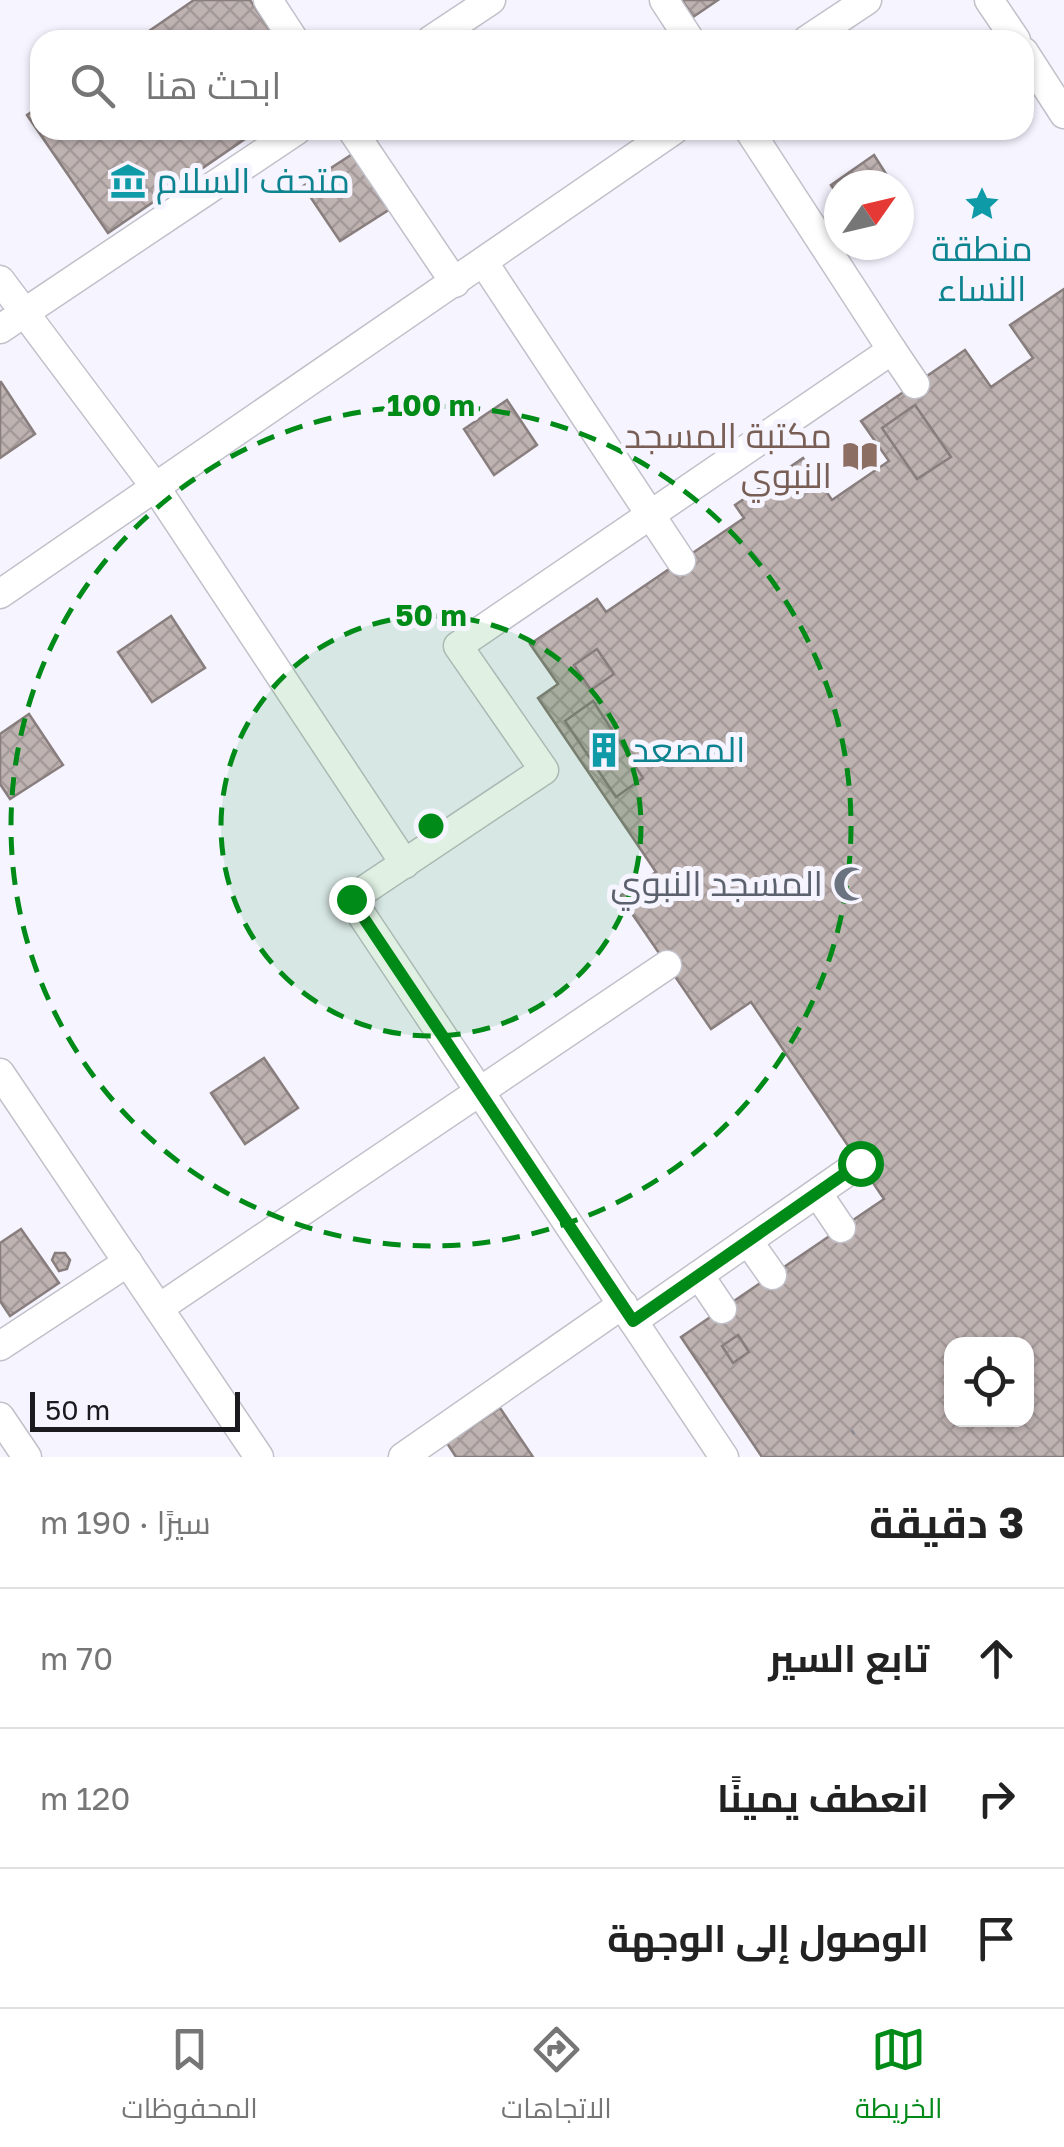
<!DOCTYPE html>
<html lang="ar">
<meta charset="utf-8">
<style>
body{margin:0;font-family:"Golos Text",Cairo,sans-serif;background:#f6f6f6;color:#222;direction:rtl}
.controls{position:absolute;right:30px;bottom:30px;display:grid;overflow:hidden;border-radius:20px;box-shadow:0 2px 8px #0004}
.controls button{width:90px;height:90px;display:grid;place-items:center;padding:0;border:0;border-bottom:2px solid #e0e0e0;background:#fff;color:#222;font:50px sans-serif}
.compass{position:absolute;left:824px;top:170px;width:90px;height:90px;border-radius:50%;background:#fff;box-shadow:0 2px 8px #0004;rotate:56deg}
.scale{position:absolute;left:30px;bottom:25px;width:210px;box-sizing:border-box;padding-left:10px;border:5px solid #1b1b1f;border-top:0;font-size:28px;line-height:35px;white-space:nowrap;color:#1b1b1f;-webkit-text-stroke:8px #f5f4ff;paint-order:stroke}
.stop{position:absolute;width:30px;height:30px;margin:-22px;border:8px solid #008a17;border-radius:50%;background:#fff}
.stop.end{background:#008a17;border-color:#fff;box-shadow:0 2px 10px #0008}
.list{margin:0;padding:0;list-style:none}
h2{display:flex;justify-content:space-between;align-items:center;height:130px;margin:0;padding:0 40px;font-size:42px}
h2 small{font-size:32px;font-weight:400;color:#767676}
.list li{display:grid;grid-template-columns:65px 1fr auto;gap:30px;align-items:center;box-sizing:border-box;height:140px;padding:0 40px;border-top:2px solid #e0e0e0}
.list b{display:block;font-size:38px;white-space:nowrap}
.list em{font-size:32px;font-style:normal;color:#767676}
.icon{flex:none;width:55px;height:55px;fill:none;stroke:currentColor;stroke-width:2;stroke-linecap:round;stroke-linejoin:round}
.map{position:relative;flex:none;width:1064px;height:1457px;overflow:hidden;direction:ltr}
.search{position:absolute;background:#fff;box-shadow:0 2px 8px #0004;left:30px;right:30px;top:30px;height:110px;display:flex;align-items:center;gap:25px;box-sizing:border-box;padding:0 35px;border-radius:30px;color:#767676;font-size:38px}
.sheet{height:550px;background:#fff}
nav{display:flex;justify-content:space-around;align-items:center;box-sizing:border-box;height:140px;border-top:2px solid #e0e0e0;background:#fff;font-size:28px;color:#767676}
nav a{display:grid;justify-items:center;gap:5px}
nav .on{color:#008a17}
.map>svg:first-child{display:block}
</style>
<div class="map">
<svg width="1064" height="1457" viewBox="0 0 1064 1457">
<defs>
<pattern id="building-cross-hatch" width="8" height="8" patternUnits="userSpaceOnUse" patternTransform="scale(2.5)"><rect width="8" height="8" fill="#bfb3b2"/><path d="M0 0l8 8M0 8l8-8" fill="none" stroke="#a49999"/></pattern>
</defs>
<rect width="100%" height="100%" fill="#f5f4ff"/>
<!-- building -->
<g fill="url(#building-cross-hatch)" stroke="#897e7e" stroke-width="2.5" fill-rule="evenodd">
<path d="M 194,0 L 250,0 L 277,40 L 136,40 Z"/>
<path d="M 682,0 L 718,0 L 693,17 Z"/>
<path d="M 40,106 L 40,130 L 258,130 L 108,233 L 27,115 Z"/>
<path d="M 354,153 L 390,209 L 340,241 L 303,186 Z"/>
<path d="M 874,155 L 893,185 L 839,185 L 839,197 L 831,185 Z"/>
<path d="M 1064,289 L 1064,1457 L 762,1457 L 681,1337 L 884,1199 L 751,1002 L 711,1029 L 620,896 L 656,872 L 538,698 L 558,684 L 530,644 L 597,599 L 606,612 L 744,518 L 735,505 L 803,458 L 832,500 L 889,461 L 861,421 L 965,350 L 991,387 L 1033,358 L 1010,325 ZM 952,1344 L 1026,1344 L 1026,1420 L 952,1420 Z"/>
<path d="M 1,382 L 35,434 L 0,458 L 0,382 Z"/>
<path d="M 507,400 L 537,445 L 494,475 L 464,429 Z"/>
<path d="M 915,405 L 951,457 L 917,479 L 882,428 Z"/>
<path d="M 171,616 L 205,668 L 152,702 L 118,652 Z"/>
<path d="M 597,649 L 614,674 L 591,690 L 574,665 Z"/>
<path d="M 593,701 L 643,778 L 616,797 L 565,721 Z"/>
<path d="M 29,714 L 63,765 L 10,799 L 0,784 L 0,734 Z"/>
<path d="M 264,1058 L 298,1108 L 245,1144 L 211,1093 Z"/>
<path d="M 21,1229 L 59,1283 L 10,1316 L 0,1301 L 0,1243 Z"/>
<path d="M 55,1253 L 65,1253 L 70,1260 L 67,1269 L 59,1271 L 52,1260 Z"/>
<path d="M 738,1335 L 749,1352 L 733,1363 L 722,1346 Z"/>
<path d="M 500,1408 L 533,1457 L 456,1457 L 447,1443 Z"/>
</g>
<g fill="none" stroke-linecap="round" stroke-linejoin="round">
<defs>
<g id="street">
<path d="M 268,0 L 294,40"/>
<path d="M 664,0 L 690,40"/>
<path d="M 989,0 L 1016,40"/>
<path d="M 431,40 L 491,0"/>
<path d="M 807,40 L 867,0"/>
<path d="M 1024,52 L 1064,114"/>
<path d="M 352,130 L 455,283"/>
<path d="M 484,263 L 681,561"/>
<path d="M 0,280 L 156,488 L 405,864"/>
<path d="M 0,329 L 297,130"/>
<path d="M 892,350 L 915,384"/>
<path d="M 0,594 L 674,130"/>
<path d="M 0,1073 L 259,1457"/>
<path d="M 818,1194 L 841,1228"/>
<path d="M 748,1241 L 772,1275"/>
<path d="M 699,1275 L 722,1309"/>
<path d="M 159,1308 L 667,965"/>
<path d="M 633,1321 L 860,1163"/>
<path d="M 0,1346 L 128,1262"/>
<path d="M 0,1417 L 27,1457"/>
<path d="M 403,1457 L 623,1304"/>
<path d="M 724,1457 L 351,899 L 544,770 L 458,646 L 892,350 L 749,130"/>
</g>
</defs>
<!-- street casing -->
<use href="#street" stroke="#c1c1ca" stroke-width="31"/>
<!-- path -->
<path stroke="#8b8a92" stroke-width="5" stroke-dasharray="2.5 8" stroke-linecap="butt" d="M 852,1433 L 861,1427"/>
<!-- street -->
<use href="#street" stroke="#fff" stroke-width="28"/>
</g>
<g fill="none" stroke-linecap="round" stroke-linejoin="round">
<!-- route -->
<path stroke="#008a17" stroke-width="12" d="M 351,899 L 633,1321 L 860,1163"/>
</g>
<!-- distance rings -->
<circle cx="431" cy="826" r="210" fill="#008a17" fill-opacity=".12"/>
<g fill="none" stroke="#008a17" stroke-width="5" stroke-dasharray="18 12">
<circle cx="431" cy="826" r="210"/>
<circle cx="431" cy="826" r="420"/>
</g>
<!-- icons -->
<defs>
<symbol id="museum-bare" viewBox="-9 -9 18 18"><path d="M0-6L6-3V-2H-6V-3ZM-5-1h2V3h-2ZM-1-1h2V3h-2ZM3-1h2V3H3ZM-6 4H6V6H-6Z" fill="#0f9aa8" stroke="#f5f4ff" stroke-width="2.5" paint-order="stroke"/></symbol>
<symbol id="sight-bare" viewBox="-9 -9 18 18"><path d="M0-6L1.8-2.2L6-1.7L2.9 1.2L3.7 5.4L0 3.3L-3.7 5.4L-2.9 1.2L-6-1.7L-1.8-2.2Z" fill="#0f9aa8" stroke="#f5f4ff" stroke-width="2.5" paint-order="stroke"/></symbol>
<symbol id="library-bare" viewBox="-9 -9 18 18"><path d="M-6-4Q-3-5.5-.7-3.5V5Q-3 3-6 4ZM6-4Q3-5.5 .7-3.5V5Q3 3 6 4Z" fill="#8d6e63" stroke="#f5f4ff" stroke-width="2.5" paint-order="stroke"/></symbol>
<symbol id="building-bare" viewBox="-9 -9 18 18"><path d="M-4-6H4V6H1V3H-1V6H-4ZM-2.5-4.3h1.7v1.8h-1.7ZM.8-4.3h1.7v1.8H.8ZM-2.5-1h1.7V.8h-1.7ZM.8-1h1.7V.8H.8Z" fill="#0f9aa8" stroke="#f5f4ff" stroke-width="2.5" paint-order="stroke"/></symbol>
<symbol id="mosque-bare" viewBox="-9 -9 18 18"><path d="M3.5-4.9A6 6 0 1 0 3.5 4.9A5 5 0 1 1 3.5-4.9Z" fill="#6b7280" stroke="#f5f4ff" stroke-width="2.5" paint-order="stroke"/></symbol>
</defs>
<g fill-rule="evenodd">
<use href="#museum-bare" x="103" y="156" width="50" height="50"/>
<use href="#sight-bare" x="957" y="179" width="50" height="50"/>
<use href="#library-bare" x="835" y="431" width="50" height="50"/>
<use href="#building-bare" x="579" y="725" width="50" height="50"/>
<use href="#mosque-bare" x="826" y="859" width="50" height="50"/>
</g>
<g text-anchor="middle" stroke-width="10" stroke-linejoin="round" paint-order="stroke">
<!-- culture labels -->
<g font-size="35" fill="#0d838f" stroke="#f5f4ff" text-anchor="start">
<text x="156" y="193">متحف السلام</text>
<text x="982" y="261" text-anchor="middle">منطقة<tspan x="982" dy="40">النساء</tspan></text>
<text x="632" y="762">المصعد</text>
</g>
<!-- education labels -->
<g font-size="35" fill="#785e54" stroke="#f5f4ff" text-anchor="end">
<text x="832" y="448">مكتبة المسجد<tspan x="832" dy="40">النبوي</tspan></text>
</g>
<!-- worship labels -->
<g font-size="35" fill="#5b616d" stroke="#f5f4ff" text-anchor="end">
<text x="823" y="896">المسجد النبوي</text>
</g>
</g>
<circle cx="431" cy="826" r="15" fill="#008a17" stroke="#f5f4ff" stroke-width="5"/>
<g font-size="30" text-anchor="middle" font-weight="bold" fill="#008a17" stroke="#f5f4ff" stroke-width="10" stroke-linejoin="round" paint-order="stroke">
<text x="431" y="416">100 m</text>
<text x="431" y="626">50 m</text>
</g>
</svg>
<div class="controls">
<button><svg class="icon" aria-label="locate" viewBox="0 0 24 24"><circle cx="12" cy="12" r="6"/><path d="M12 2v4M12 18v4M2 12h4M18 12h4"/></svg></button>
</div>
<svg class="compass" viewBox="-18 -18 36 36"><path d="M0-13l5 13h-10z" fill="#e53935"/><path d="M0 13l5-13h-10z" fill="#767676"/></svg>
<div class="scale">50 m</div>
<div class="stop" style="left:860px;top:1163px"></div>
<div class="stop end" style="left:351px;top:899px"></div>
<div class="search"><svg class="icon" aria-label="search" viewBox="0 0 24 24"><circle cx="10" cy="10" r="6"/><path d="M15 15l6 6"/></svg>ابحث هنا</div>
</div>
<section class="sheet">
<h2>3 دقيقة<small>سيرًا · 190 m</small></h2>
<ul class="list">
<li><svg class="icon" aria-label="ahead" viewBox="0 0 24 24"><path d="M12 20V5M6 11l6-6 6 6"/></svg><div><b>تابع السير</b></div><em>70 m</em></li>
<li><svg class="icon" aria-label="right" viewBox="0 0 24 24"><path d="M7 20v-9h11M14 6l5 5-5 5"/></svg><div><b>انعطف يمينًا</b></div><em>120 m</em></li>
<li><svg class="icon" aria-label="arrive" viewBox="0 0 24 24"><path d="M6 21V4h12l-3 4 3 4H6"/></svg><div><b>الوصول إلى الوجهة</b></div></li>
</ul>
</section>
<nav>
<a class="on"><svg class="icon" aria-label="map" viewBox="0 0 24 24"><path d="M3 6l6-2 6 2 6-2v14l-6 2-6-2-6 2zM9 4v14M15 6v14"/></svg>الخريطة</a>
<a><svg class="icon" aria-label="directions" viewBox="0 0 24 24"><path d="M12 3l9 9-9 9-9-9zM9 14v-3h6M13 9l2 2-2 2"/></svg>الاتجاهات</a>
<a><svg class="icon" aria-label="saved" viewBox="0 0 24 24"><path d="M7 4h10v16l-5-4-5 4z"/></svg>المحفوظات</a>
</nav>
